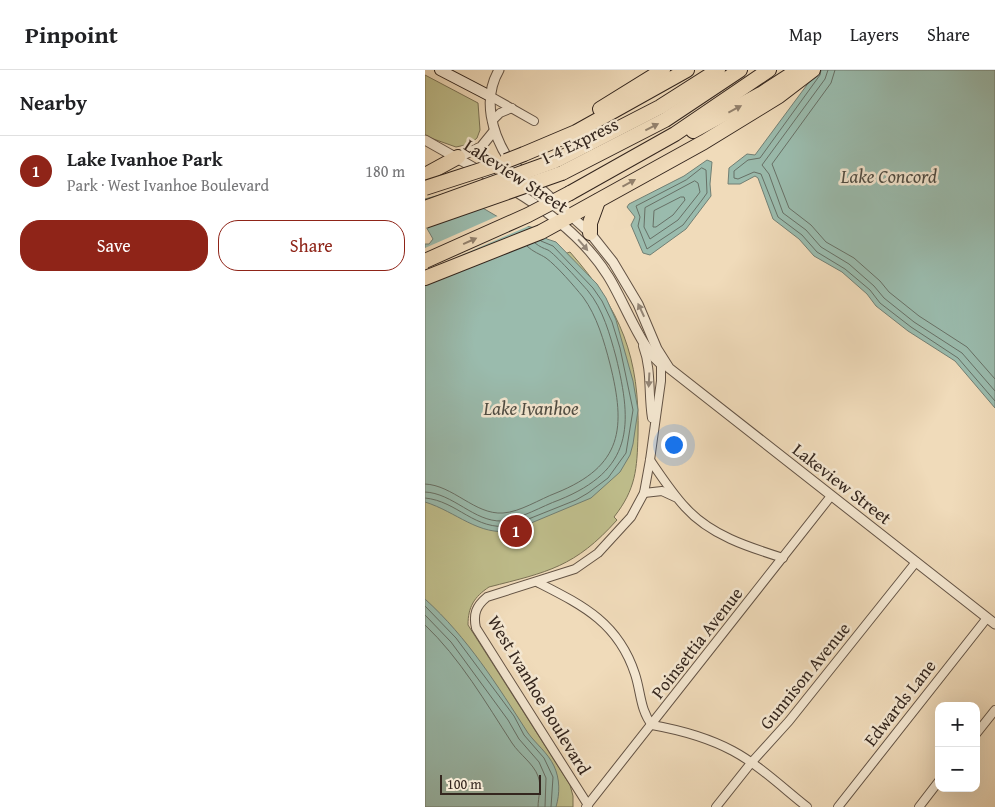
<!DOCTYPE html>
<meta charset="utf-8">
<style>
body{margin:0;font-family:"Gentium Book Plus",serif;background:#f6f6f6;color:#202124}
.controls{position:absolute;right:15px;bottom:15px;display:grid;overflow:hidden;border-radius:10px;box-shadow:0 5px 20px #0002}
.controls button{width:45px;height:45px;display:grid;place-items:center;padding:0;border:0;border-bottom:1px solid #e0e0e0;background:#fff;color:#202124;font:25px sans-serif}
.scale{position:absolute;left:15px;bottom:12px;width:101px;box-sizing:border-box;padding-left:5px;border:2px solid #34261e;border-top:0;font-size:14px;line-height:18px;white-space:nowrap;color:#34261e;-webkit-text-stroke:4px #f5e8d2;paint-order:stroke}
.you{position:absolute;left:248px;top:374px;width:18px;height:18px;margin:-12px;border:4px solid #fff;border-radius:50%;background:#1a73e8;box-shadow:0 0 0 8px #1a73e833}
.badge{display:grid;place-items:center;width:32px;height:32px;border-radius:50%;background:#8f2418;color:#fff;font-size:16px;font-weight:700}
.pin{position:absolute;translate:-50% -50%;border:2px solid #fff;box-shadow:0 1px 5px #0006}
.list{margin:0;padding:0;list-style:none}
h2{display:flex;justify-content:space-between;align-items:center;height:65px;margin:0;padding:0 20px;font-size:21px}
h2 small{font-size:16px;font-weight:400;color:#757577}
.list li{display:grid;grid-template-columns:32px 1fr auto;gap:15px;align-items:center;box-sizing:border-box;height:70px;padding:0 20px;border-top:1px solid #e0e0e0}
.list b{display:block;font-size:19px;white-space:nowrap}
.list p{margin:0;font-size:16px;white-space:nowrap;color:#757577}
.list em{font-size:16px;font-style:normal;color:#757577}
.actions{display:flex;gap:10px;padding:15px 20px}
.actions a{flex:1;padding:11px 0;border:1px solid #8f2418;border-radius:20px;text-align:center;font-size:18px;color:#8f2418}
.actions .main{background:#8f2418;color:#fff}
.map{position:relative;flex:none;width:570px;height:737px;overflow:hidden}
header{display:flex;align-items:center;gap:30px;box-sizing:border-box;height:70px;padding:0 25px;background:#fff;border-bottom:1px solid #e0e0e0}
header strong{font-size:24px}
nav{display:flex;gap:28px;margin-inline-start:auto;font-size:18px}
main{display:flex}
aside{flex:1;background:#fff}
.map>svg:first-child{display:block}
</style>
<header>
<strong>Pinpoint</strong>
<nav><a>Map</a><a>Layers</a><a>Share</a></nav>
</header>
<main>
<aside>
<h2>Nearby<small></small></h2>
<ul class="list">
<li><span class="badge">1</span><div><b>Lake Ivanhoe Park</b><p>Park · West Ivanhoe Boulevard</p></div><em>180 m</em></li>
</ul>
<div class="actions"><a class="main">Save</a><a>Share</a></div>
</aside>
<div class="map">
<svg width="570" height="737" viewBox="0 0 570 737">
<rect width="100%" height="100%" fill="#f0dbba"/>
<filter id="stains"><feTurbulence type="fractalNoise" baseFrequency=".004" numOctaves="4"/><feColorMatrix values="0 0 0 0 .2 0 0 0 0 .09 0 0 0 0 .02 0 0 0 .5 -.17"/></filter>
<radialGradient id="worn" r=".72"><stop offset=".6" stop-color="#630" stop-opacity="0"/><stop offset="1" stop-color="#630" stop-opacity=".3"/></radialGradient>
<!-- green -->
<g fill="#bfbe8c" stroke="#7a7255">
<path d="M 0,5 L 53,33 L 55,60 L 52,68 L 45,74 L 31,77 L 0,66 Z"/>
<path d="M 145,182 C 196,240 215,287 213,365 C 212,399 211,419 189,447 L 192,450 C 150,497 123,502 64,517 C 49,527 43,537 43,555 L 145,715 L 148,726 L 148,737 L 0,737 L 0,233 Z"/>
</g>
<!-- water -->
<g fill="#9abbad" stroke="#717f74">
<path d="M 393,0 L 570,0 L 570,338 L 530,291 L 483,261 L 451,236 L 442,224 L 417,202 L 389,186 L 374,169 L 348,149 L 333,108 L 330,106 L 315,114 L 303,114 L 304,98 L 322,84 L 330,85 Z"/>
<path d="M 282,90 L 287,92 L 285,114 L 286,126 L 261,159 L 225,185 L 218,183 L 206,155 L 210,147 L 202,137 L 204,134 L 259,106 Z"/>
<path d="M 22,123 L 56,137 L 80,151 L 110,158 L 122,169 L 131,172 L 172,214 L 181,228 L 191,250 L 208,311 L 213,340 L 208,374 L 205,385 L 195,402 L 166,428 L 87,461 C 53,466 32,442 0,432 L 0,174 L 4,174 L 8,169 L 0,155 L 0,129 Z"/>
<path d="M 0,529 C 43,568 72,615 103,663 C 111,674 123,683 129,696 C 135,709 135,723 131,737 L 0,737 Z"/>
</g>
<!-- pier -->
<path fill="#f0dbba" d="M 75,145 L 106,155 L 0,201 L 0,178 Z"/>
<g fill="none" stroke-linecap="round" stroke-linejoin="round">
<!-- shore -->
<g stroke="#677066" stroke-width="1">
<path d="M 396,0 L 395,5 L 335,88 L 323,90 L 309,101 L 309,108 L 313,109 L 329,102 L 336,104 L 353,147 L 377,165 L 392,182 L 420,199 L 445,220 L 455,233 L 486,257 L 533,288 L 570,331"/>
<path d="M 403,0 L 400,9 L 337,95 L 344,104 L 358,143 L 381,160 L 396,177 L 424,194 L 449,216 L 459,228 L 489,252 L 537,283 L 570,321"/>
<path d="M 410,0 L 406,13 L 347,94 L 364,138 L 386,155 L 401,172 L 429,188 L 455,211 L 464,222 L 494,246 L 542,277 L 570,309"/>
<path d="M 277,98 L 281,100 L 282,123 L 277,130 L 258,155 L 222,179 L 213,156 L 215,147 L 211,136 L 261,110 Z"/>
<path d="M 270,111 L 273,113 L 275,122 L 272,126 L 253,150 L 225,169 L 219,157 L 220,138 Z"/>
<path d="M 256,127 L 259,127 L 260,130 L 248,145 L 231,157 L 228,157 L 229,141 Z"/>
<path d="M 0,414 C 28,415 50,445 78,443 C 95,442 115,429 131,423 C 198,396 201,358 185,294 C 179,271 172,246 158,227 C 149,216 132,196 121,188 C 115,184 108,182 102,176"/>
<path d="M 0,422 C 28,423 49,452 77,451 C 96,449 117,436 134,430 C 208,400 208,356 191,287 C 185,265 178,239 163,221 C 157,214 129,183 123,180 C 118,178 115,177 110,173"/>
<path d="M 0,428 C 33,431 49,461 86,456 L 151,430 L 163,423 L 183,408 L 201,383 L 208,340 L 195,278 L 187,252 L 177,231 L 168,218 L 128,176 L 116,171"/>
<path d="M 0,536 L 31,568 L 89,646 L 99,665 L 119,688 L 128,707 L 126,737"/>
<path d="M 0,545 L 26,572 L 83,650 L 94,669 L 114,692 L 121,708 L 120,737"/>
<path d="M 0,555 C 35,588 61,633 87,673 C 95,685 108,693 113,706 C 117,717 113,727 113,737"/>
</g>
<defs>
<g id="minor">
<path d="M 65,26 L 109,51"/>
<path d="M 67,51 L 75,43 L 87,38"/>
<path d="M 218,276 C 227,300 223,324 227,348"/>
<path d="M 225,390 C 236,406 247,423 260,437 C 285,465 323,477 358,488"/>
<path d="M 219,423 L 237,421 L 250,427"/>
<path d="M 112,512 C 157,535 193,552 210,604 C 216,622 215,640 227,655 C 255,660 282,667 308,681 C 334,695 358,718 382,737"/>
<path d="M 551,664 L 570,640"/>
<path d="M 163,735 L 51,558 C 48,544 51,536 62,527 L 150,499 L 173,483 L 206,447 L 219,423 L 225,390 L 236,311 L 236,289"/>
<path d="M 161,737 L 406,426"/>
<path d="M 291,737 L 326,693 L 364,651 L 491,492"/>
<path d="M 413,737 L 562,548"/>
<path d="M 494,737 L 514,711"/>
</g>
<g id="tertiary">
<path d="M 74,0 C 57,29 67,64 84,90 L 165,163 L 188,192 L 213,234 L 232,279 L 244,298 L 570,554"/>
<path d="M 0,70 L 76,113"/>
<path d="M 33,87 L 56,77 L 69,61"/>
<path d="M 88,120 C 123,141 161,170 183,206 C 198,229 218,284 239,296"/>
</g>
<path id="secondary" d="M 15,0 L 65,26"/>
<g id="motorway">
<path d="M 175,39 L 238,0"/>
<path d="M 268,61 L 336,24 L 373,0"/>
<path d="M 99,84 L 151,62 L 262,0"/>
<path d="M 130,91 L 235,37 L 293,0"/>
<path d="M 137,103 L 240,50 L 315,0"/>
<path d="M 0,105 L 33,87"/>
<path d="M 145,123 L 250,64 L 344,0"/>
<path d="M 165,163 L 165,153 L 173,131"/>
<path d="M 0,208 L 116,162 L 147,145 L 279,72 L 354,26 L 388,0"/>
</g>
</defs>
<!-- minor casing -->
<use href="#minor" stroke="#635345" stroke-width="10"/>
<!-- tertiary casing -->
<use href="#tertiary" stroke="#635345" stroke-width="11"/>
<!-- secondary casing -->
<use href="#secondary" stroke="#34261e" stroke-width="12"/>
<!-- motorway casing -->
<use href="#motorway" stroke="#34261e" stroke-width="16"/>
<!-- minor -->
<use href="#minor" stroke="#f5e8d2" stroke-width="8"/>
<!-- tertiary -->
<use href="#tertiary" stroke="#f5e8d2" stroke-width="9"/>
<!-- secondary -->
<use href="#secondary" stroke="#f5e8d2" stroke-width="10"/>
<!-- motorway -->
<use href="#motorway" stroke="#f0dbba" stroke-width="14"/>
<defs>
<g id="motorway-bridge">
<path d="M 81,91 L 99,84"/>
<path d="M 0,118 L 68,96"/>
<path d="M 0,138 L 130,91"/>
<path d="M 0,151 L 137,103"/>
<path d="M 0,191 L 103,145 L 145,123"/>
</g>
</defs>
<!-- motorway-bridge casing -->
<use href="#motorway-bridge" stroke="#34261e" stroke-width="16" stroke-linecap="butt"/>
<!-- motorway-bridge -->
<use href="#motorway-bridge" stroke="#f0dbba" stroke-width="14"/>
</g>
<!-- one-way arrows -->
<defs><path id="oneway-solid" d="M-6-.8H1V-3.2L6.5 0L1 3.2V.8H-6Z" transform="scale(1.25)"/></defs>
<g fill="#92806c">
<use href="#oneway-solid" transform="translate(310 39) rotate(-28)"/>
<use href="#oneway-solid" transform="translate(227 57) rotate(-27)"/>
<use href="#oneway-solid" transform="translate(204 113) rotate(-29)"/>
<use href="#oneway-solid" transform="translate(45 171) rotate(-24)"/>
</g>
<g fill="#948778">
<use href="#oneway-solid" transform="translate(158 175) rotate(49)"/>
<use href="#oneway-solid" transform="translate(216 240) rotate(-115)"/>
<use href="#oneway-solid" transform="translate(224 310) rotate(93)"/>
</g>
<g text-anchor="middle" stroke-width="5" stroke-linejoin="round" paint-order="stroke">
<!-- street labels -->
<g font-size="18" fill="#34261e" stroke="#f5e8d2">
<text transform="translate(155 71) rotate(-26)" y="6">I-4 Express</text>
<text transform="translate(91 106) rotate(33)" y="6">Lakeview Street</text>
<text transform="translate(417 414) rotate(38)" y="6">Lakeview Street</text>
<text transform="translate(272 573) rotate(-52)" y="6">Poinsettia Avenue</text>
<text transform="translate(380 606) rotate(-51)" y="6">Gunnison Avenue</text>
<text transform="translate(114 625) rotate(59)" y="6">West Ivanhoe Boulevard</text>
<text transform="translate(475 633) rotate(-52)" y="6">Edwards Lane</text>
</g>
<!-- water labels -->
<g font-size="19" font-style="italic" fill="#4e4b42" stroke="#f5e8d2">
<text x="464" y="113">Lake Concord</text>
<text x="106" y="345">Lake Ivanhoe</text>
</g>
</g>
<rect width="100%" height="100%" filter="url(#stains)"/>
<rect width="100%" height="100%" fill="url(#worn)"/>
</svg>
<div class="controls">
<button>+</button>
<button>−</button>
</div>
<div class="scale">100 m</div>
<div class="you"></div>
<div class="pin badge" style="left:91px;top:461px">1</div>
</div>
</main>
